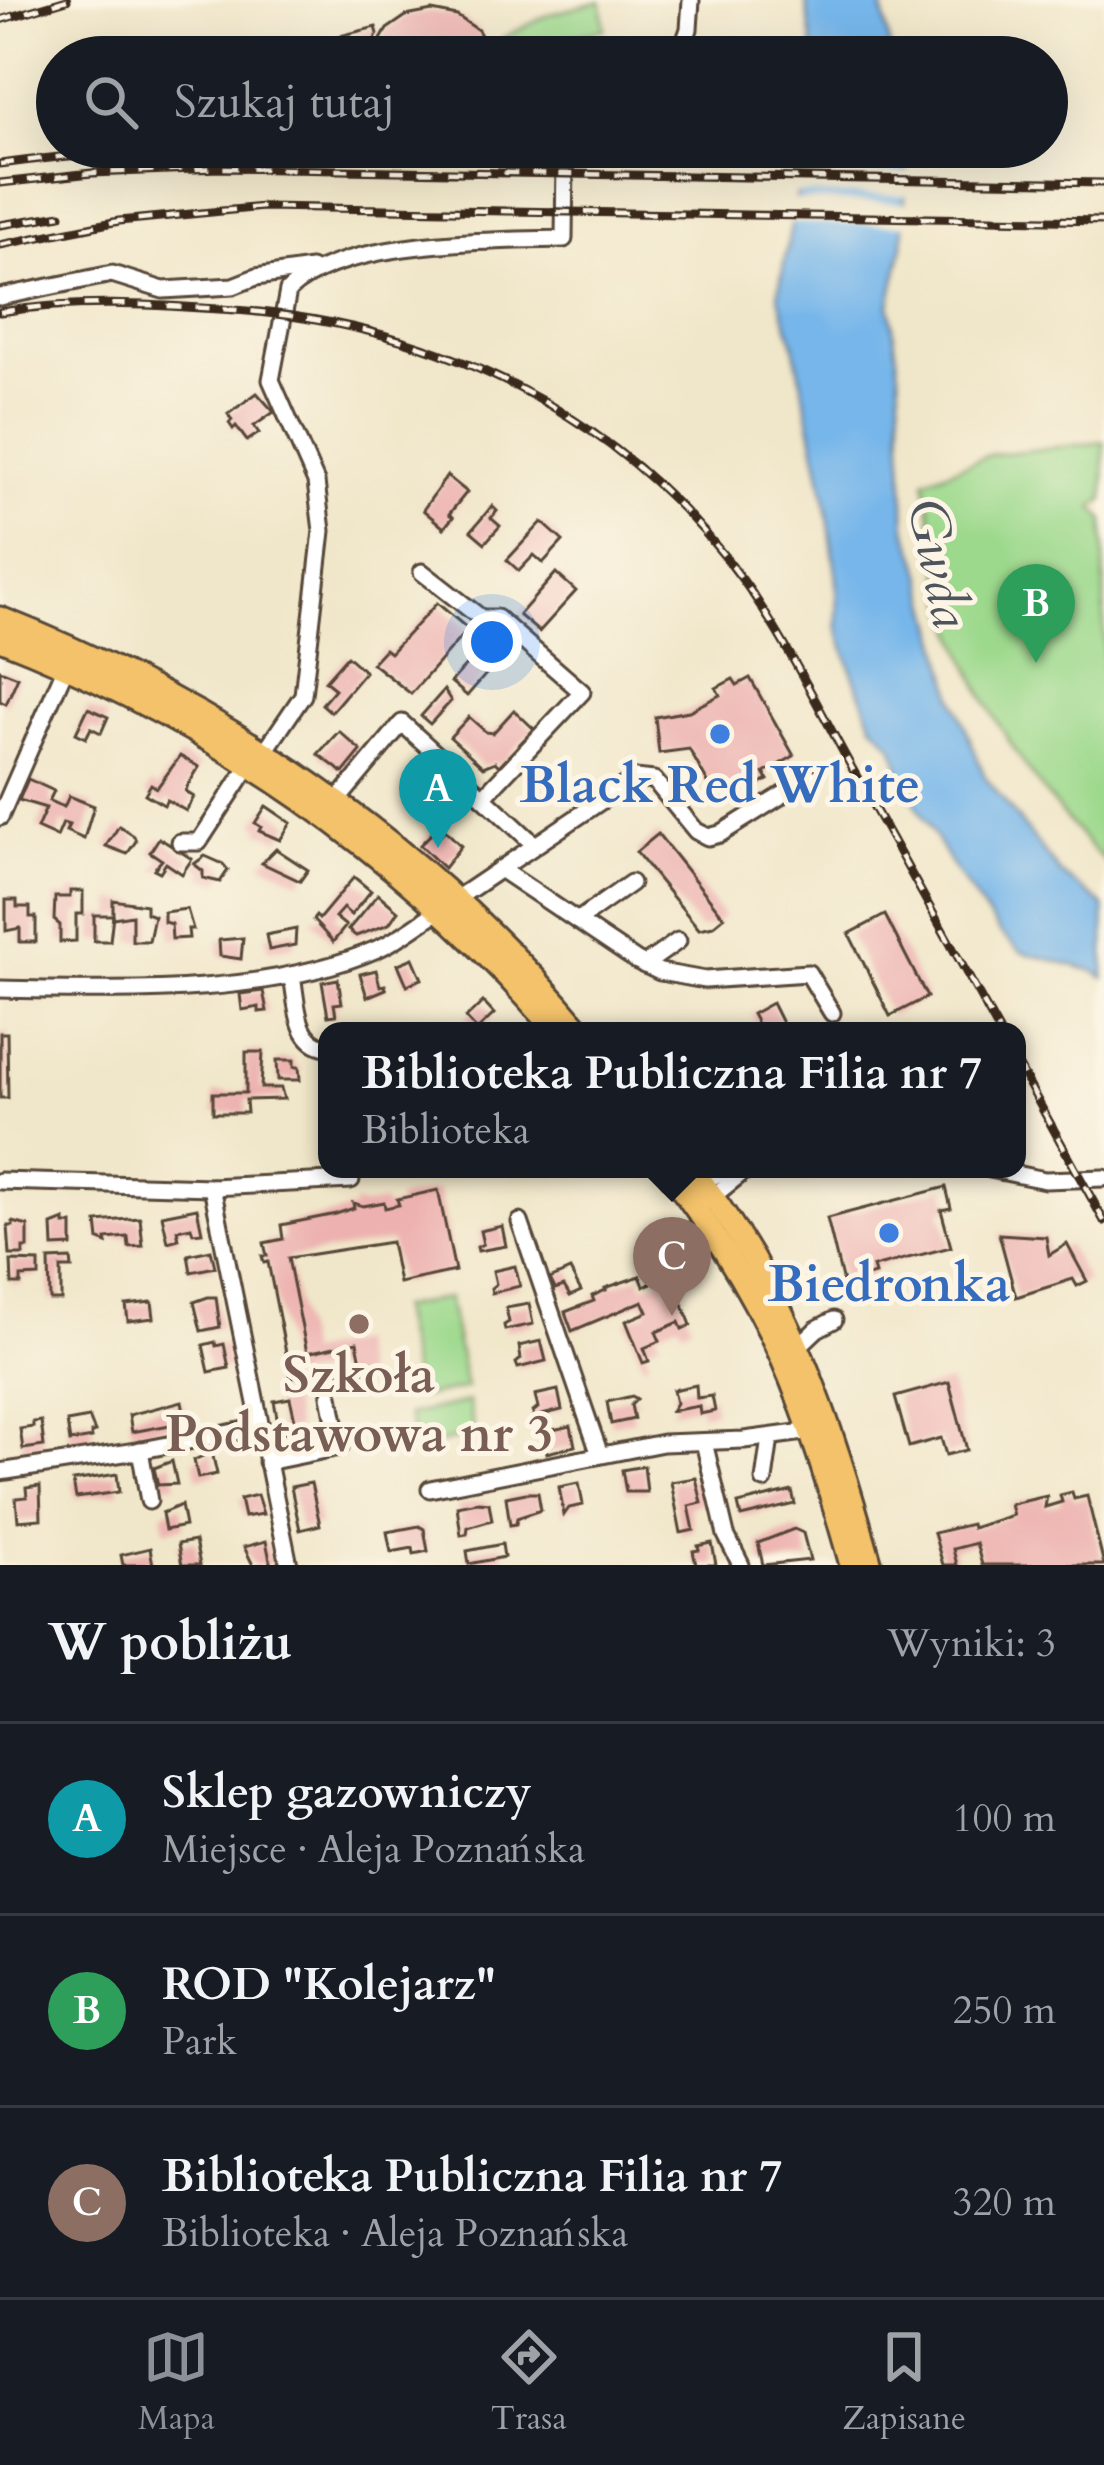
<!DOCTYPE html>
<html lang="pl">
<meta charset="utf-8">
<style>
body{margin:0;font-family:Cardo,serif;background:#242831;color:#f1f3f6}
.you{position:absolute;left:492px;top:642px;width:42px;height:42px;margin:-30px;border:9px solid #fff;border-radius:50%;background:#1a73e8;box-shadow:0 0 0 18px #1a73e833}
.badge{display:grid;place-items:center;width:78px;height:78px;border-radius:50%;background:#8c9099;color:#fff;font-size:39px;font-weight:700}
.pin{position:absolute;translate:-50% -99px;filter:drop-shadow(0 3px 6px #0008)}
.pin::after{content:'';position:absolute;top:63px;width:42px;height:36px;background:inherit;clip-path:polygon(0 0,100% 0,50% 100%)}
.popup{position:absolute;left:318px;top:1022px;width:708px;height:156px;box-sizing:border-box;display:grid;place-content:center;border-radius:24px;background:#171b24;filter:drop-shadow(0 3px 9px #0005);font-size:39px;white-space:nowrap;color:#9ea1a6}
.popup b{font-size:45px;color:#f1f3f6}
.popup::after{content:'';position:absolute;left:50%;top:100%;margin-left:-24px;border:24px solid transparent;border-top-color:#171b24}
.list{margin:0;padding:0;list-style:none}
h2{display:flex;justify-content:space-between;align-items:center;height:156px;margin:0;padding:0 48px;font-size:51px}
h2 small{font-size:39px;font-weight:400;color:#9ea1a6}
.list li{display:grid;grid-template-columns:78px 1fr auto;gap:36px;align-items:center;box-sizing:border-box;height:192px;padding:0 48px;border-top:3px solid #363941}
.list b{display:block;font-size:45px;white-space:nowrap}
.list p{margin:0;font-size:39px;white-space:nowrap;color:#9ea1a6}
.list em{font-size:39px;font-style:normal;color:#9ea1a6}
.icon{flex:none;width:66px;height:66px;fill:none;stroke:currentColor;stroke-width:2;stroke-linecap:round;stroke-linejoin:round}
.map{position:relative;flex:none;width:1104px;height:1565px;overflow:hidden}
.search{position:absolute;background:#171b24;box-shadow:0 12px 48px #0002;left:36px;right:36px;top:36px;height:132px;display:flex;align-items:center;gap:30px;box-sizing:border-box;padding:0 42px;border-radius:66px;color:#9ea1a6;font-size:45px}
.sheet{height:732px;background:#171b24}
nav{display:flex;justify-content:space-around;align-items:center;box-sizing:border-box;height:168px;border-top:3px solid #363941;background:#171b24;font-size:33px;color:#9ea1a6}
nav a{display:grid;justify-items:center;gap:6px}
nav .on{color:#8c9099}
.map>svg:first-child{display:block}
</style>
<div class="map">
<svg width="1104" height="1565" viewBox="0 0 1104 1565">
<rect width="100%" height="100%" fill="#fcf5e5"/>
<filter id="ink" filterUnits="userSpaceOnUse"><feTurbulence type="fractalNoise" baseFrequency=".00833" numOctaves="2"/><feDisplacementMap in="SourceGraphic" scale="24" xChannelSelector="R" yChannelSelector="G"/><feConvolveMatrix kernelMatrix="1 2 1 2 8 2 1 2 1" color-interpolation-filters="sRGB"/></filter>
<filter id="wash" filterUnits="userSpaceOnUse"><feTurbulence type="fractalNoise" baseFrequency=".004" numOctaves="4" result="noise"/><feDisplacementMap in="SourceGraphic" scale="48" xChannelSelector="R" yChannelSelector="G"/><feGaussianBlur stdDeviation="2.7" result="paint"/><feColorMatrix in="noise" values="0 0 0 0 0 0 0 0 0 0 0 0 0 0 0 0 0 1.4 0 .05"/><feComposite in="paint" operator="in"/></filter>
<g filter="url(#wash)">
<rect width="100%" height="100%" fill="#f0e6c9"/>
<!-- green -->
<g fill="#9dd98d" stroke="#6c8256" stroke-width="3">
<path d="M 601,1 L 605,29 L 567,37 L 521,54 L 503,38 L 550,14 Z"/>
<path d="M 1104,442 L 1104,499 L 1093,507 L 1104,520 L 1104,861 C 1042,797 988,720 957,636 C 940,587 935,531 925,480 L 989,455 Z"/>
<path d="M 448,1298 L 466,1388 L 417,1398 L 399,1308 Z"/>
<path d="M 468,1402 L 475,1435 L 415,1448 L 408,1415 Z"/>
</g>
<!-- water -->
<g fill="#76b6ea" stroke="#587084" stroke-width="3">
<path d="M 806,0 L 881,0 L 892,57 L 814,57 Z"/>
<path d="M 806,147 L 898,147 L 906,169 L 903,246 L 890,304 L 899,373 L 906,528 L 919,562 L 954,698 L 985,777 L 1060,873 L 1104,906 L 1104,978 L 1094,971 L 1021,952 L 999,932 L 950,863 L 904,783 L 894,747 L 873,724 L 854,677 L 838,629 L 837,580 L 825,496 L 794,345 L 778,295 Z"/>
</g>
<!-- pier -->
<g fill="#f0e6c9">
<path d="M 795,172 L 908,173 L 908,195 L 792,193 Z"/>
<path d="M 792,200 L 908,203 L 907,225 L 788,223 Z"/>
</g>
<g id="blocks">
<!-- building -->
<g fill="#edb2b0">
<path d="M 432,11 L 457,16 L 478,30 L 493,57 L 371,57 L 387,29 L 406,16 Z"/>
<path d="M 376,27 L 378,34 L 369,48 L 339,57 L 335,37 Z"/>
<path d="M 257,393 L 274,412 L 254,426 L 259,433 L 247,441 L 236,426 L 233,429 L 229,423 L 232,420 L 228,414 Z"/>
<path d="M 447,476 L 467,492 L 449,514 L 453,517 L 444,528 L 423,510 Z"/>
<path d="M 492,506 L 497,511 L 491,518 L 500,526 L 485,543 L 471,531 Z"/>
<path d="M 542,522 L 563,541 L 543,563 L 534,555 L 519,571 L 507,560 Z"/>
<path d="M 556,573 L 576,591 L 539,632 L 519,615 Z"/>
<path d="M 437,603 L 468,629 L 411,694 L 372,663 L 385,649 L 390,653 Z"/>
<path d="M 485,644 L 501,657 L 467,696 L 451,682 Z"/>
<path d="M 347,656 L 365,672 L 331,712 L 322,704 L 335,689 L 325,681 Z"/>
<path d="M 0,670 L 18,677 L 6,704 L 0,701 Z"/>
<path d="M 750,678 L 794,756 L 764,773 L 768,780 L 751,789 L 747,782 L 716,797 L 689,749 L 659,753 L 655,717 L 689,711 L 720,695 L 716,688 L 733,679 L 737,685 Z"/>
<path d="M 444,690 L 451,701 L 430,724 L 421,716 Z"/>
<path d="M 88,708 L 108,717 L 101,733 L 91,728 L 86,738 L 76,733 Z"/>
<path d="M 514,710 L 534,729 L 499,766 L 495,762 L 483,767 L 450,737 L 469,717 L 486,732 L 493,733 Z"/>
<path d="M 339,731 L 361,751 L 343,773 L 318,754 Z"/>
<path d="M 180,756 L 199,767 L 187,787 L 186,792 L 194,797 L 186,811 L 167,800 L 164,805 L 145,794 L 151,784 L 157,788 Z"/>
<path d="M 28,779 L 54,791 L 49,801 L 64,807 L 69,796 L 94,806 L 84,839 L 66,831 L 69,825 L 63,823 L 57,837 L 37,828 L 46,808 L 19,800 Z"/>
<path d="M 266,806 L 291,823 L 280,840 L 259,831 L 261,827 L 255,823 Z"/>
<path d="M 119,826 L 134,836 L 136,841 L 127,854 L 106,846 Z"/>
<path d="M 445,830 L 461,846 L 444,868 L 420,845 L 434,831 L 439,836 Z"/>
<path d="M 658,834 L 724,917 L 713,926 L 699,929 L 636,852 Z"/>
<path d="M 159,838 L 192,859 L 182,874 L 166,863 L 160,872 L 154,869 L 162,860 L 150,852 Z"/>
<path d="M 276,849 L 308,870 L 300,881 L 262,863 Z"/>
<path d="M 205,856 L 223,864 L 228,870 L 220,882 L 203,878 L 203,871 L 194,864 Z"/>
<path d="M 354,877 L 371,891 L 351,915 L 343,908 L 335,917 L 346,926 L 333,942 L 313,920 L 316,916 L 319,919 Z"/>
<path d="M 70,891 L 83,891 L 83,914 L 76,914 L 76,941 L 60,942 L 60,925 L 54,920 L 55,897 L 70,897 Z"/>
<path d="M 378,894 L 398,911 L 389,924 L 356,936 L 348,930 Z"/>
<path d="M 6,900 L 17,900 L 17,907 L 30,907 L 30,917 L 36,917 L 36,942 L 20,942 L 20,928 L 6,931 Z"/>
<path d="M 113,900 L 146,905 L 146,913 L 154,916 L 149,941 L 132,941 L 132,915 L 113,918 Z"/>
<path d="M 187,909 L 193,929 L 188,929 L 189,938 L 172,939 L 171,924 L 164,922 L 164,912 Z"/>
<path d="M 94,915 L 113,915 L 110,941 L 94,941 Z"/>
<path d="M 885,915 L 927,997 L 890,1016 L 849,934 Z"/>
<path d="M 296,929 L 295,945 L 269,950 L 266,935 Z"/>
<path d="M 243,938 L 241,959 L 220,956 L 219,940 Z"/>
<path d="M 413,958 L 422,979 L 407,985 L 398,964 Z"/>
<path d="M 376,970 L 380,986 L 385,985 L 386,989 L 367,997 L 360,974 Z"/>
<path d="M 338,979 L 342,1003 L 334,1004 L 336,1015 L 328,1016 L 322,982 Z"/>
<path d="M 263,991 L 267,1011 L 259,1012 L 259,1007 L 242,1010 L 240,994 Z"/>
<path d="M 483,1002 L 494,1014 L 477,1030 L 466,1018 Z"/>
<path d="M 772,1003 L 786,1031 L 761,1031 L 752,1014 Z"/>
<path d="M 0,1033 L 7,1033 L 8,1098 L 0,1098 Z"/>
<path d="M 246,1052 L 263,1052 L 261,1088 L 281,1088 L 284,1099 L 246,1100 L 247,1113 L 213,1113 L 213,1093 L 246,1093 Z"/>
<path d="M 277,1060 L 294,1060 L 294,1067 L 299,1067 L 300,1080 L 278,1080 Z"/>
<path d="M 946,1187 L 951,1208 L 941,1210 L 951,1247 L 873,1267 L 875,1274 L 843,1283 L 827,1218 Z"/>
<path d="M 438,1190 L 455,1271 L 399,1283 L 391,1242 L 288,1258 L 307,1353 L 357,1342 L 365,1382 L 341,1387 L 337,1368 L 291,1378 L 268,1262 L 264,1263 L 262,1256 L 267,1256 L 264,1243 L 283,1239 L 281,1225 L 336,1214 L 354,1208 L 353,1203 L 363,1206 L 384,1202 L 385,1208 L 399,1205 L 397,1199 Z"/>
<path d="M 197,1208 L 202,1232 L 193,1233 L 191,1227 L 177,1230 L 179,1239 L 168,1242 L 162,1215 Z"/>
<path d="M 140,1218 L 143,1246 L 129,1247 L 128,1237 L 106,1239 L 107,1243 L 99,1240 L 97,1222 Z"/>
<path d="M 65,1220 L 65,1224 L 72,1224 L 72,1246 L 53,1247 L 52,1225 Z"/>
<path d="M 13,1222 L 28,1226 L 28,1248 L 23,1248 L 23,1255 L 10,1255 L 8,1226 L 13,1226 Z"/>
<path d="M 502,1226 L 506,1246 L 478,1251 L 477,1247 L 483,1244 L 480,1231 Z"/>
<path d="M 999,1234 L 1046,1237 L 1049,1255 L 1067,1244 L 1087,1281 L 1077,1286 L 1073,1279 L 1016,1297 Z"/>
<path d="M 211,1250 L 215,1267 L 191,1272 L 188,1255 Z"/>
<path d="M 71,1259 L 72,1268 L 61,1268 L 61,1300 L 50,1300 L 49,1260 Z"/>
<path d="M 11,1261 L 39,1262 L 39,1276 L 21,1277 L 21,1284 L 12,1284 Z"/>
<path d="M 515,1266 L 520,1286 L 492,1293 L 491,1288 L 496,1284 L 493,1271 Z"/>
<path d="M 570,1270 L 581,1291 L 570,1296 L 564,1286 L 555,1289 L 550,1279 Z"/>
<path d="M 640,1276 L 644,1286 L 664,1278 L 669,1291 L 676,1288 L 691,1325 L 682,1329 L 679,1322 L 656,1332 L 660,1341 L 644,1348 L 649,1361 L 643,1363 L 626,1321 L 648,1312 L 643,1301 L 572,1331 L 565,1312 L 594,1301 L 592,1296 L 606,1290 L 605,1288 Z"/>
<path d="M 208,1297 L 216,1297 L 220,1327 L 201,1331 L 194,1302 Z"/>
<path d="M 152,1302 L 154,1318 L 128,1321 L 126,1305 Z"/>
<path d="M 529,1304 L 533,1324 L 505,1330 L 504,1325 L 509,1322 L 506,1308 Z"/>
<path d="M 541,1341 L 546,1361 L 518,1368 L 516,1363 L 521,1359 L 519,1346 Z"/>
<path d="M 215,1342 L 216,1346 L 224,1344 L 229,1368 L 209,1372 L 203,1345 Z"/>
<path d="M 949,1382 L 967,1450 L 946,1455 L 941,1438 L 909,1447 L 895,1397 Z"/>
<path d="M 696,1385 L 697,1398 L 712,1396 L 715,1411 L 700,1414 L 699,1406 L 671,1411 L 676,1403 L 673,1390 Z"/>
<path d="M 558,1390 L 562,1410 L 534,1417 L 533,1412 L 538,1408 L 535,1395 Z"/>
<path d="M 632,1396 L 637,1399 L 631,1405 L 634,1419 L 611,1424 L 607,1402 Z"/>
<path d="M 290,1398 L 297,1429 L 280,1433 L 274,1401 Z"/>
<path d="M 182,1401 L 186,1422 L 132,1432 L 129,1415 Z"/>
<path d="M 89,1418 L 95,1432 L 91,1433 L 92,1438 L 70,1442 L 67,1422 Z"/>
<path d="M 41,1421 L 44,1446 L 23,1449 L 20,1429 L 33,1427 L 33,1422 Z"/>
<path d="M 571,1426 L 575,1446 L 547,1453 L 546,1448 L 551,1445 L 548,1431 Z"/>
<path d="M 212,1452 L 217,1474 L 198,1478 L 194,1460 Z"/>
<path d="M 172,1461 L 177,1484 L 158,1485 L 154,1468 Z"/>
<path d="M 644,1466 L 647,1492 L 626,1492 L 622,1470 Z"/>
<path d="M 117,1474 L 119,1492 L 76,1498 L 73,1481 Z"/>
<path d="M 696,1478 L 702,1503 L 689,1506 L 694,1530 L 681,1533 L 671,1482 Z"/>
<path d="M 311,1483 L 320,1525 L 300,1530 L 291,1487 Z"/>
<path d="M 579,1483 L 583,1505 L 569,1508 L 564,1515 L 559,1487 Z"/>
<path d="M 40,1486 L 41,1519 L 18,1521 L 16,1498 L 27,1497 L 26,1488 Z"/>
<path d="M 792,1491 L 795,1504 L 741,1517 L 738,1504 Z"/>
<path d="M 1072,1492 L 1074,1499 L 1087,1496 L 1104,1565 L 982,1565 L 976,1543 L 953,1549 L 957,1565 L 943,1565 L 934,1533 L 971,1524 L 972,1528 L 1013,1515 L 1010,1505 L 1016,1503 L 1047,1496 L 1045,1507 L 1062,1502 L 1060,1495 Z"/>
<path d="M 526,1493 L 538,1493 L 541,1510 L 517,1518 L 516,1524 L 510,1525 L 506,1497 Z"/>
<path d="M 257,1495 L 263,1514 L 244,1517 L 240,1499 Z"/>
<path d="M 477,1502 L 489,1503 L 492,1520 L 468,1527 L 467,1534 L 461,1535 L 457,1506 Z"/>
<path d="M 181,1505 L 185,1526 L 165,1530 L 162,1513 Z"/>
<path d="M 419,1526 L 424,1529 L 428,1551 L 414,1554 L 413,1548 L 391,1552 L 387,1532 Z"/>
<path d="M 794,1529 L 803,1533 L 810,1560 L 763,1565 L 758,1543 Z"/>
<path d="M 195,1541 L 200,1565 L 182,1565 L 178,1544 Z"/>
<path d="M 266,1541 L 271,1565 L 253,1565 L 244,1547 Z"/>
<path d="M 712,1543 L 716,1565 L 696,1565 L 693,1551 L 699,1550 L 698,1546 Z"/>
<path d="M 502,1544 L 504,1557 L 469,1564 L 467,1551 Z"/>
<path d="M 150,1548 L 153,1565 L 123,1565 L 121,1555 Z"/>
</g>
</g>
</g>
<g filter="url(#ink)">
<use href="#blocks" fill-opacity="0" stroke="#564638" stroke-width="3"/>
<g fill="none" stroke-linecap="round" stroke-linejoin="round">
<defs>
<g id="minor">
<path d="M 679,57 L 689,29 L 691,0"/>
<path d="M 0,297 L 112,274 L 163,290 L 233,286 L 256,277 L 311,269"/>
<path d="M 422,572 L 481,618 L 497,618 L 582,692 L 483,797 L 535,845"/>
<path d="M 265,751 L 303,695 L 322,531 L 316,482 L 271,380 L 288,291 C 340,239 491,241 564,239 L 565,159"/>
<path d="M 337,801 L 402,723 L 483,797"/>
<path d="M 0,817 L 66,666"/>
<path d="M 180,842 L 199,842 L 250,764"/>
<path d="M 500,869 L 637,961 L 660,972 L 705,980 L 808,973 L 832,1013"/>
<path d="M 456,899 L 635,778 L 654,780 L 696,831 L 708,837 L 720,834 L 811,777"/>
<path d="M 577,921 L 631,883"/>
<path d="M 644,965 L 678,941"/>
<path d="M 292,975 C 297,1001 295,1043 327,1047"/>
<path d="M 0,989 C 119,991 266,997 377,949 C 399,940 419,923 440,910"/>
<path d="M 990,1169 L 1045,1180 L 1104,1178"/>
<path d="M 0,1181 L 212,1187 L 351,1180"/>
<path d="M 693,1186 L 728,1169"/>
<path d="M 212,1187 L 289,1565"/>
<path d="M 707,1201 L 747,1169"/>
<path d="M 520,1222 L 600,1455"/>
<path d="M 800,1345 L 817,1329 L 834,1320"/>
<path d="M 704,1442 L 726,1535 L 741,1565"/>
<path d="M 140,1450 L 149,1501"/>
<path d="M 267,1462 L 340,1447 L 330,1396"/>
<path d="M 0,1472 L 137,1451 L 260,1427"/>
<path d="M 764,1480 L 770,1438"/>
<path d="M 430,1489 L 663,1443 L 744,1440 L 812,1431"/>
</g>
<g id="major">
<path d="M 0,618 C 226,707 426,844 581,1031"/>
<path d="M 0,639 C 215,723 406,855 556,1031"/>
<path d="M 666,1169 C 771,1302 806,1405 851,1565"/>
<path d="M 692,1169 C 790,1294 829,1415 871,1565"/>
</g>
</defs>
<!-- minor casing -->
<use href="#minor" stroke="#564638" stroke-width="21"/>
<!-- major casing -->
<use href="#major" stroke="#564638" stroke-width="27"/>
<!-- minor -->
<use href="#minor" stroke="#fff" stroke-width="15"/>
<!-- major -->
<use href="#major" stroke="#f3c26a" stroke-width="21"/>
<defs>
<g id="rail">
<path d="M 0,20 L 67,0"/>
<path d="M 623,161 L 683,154 L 745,154"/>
<path d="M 0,164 C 121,148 246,140 368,154"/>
<path d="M 0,183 L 92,173 L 220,168 L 1104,183"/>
<path d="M 0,225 L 61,215"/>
<path d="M 0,245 L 119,221 L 263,207 L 1104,221"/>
<path d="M 0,312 C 79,299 157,305 236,310 C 437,325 622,414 742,579 C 785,638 817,705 852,768 C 901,856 950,943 999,1031"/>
<path d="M 1017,1063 L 1104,1221"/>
</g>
</defs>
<!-- rail casing -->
<use href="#rail" stroke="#3b2a1e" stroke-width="9"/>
<!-- rail -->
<use href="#rail" stroke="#fcf5e5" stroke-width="4.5" stroke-dasharray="14" stroke-linecap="butt"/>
</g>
</g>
<!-- markers -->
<g fill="#3f7fe0" stroke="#fcf5e5" stroke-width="4.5">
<circle cx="720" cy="734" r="12"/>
<circle cx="889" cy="1233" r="12"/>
</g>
<circle fill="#8d6e63" stroke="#fcf5e5" stroke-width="4.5" cx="359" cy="1324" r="12"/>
<g text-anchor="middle" stroke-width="10" stroke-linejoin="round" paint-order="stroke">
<!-- shop labels -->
<g font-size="51" font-weight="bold" fill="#366cbe" stroke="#fcf5e5">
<text x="720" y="802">Black Red White</text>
<text x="889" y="1301">Biedronka</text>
</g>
<!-- education labels -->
<g font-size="51" font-weight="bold" fill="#785e54" stroke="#fcf5e5">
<text x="359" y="1392">Szkoła<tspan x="359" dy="59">Podstawowa nr 3</tspan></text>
</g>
<!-- water labels -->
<g font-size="54" font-style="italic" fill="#4d545b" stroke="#fcf5e5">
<text transform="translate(940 563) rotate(78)" y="19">Gwda</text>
</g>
</g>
</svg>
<div class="you"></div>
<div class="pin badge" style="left:438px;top:848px;background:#0f9aa8">A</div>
<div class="pin badge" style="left:1036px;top:663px;background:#2e9e5b">B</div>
<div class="pin badge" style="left:672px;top:1316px;background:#8d6e63">C</div>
<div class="popup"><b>Biblioteka Publiczna Filia nr 7</b>Biblioteka</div>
<div class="search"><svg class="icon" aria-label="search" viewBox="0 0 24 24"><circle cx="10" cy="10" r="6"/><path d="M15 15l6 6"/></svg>Szukaj tutaj</div>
</div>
<section class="sheet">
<h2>W pobliżu<small>Wyniki: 3</small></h2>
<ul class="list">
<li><span class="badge" style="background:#0f9aa8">A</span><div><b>Sklep gazowniczy</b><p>Miejsce · Aleja Poznańska</p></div><em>100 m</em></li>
<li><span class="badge" style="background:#2e9e5b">B</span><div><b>ROD &quot;Kolejarz&quot;</b><p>Park</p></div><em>250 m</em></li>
<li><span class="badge" style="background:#8d6e63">C</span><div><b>Biblioteka Publiczna Filia nr 7</b><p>Biblioteka · Aleja Poznańska</p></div><em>320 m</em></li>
</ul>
</section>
<nav>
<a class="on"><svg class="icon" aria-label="map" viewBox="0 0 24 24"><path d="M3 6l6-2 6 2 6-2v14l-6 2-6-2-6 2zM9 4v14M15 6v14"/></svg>Mapa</a>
<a><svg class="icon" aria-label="directions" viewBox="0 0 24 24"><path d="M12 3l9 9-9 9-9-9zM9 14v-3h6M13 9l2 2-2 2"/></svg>Trasa</a>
<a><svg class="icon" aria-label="saved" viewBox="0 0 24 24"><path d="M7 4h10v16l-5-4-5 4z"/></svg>Zapisane</a>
</nav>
